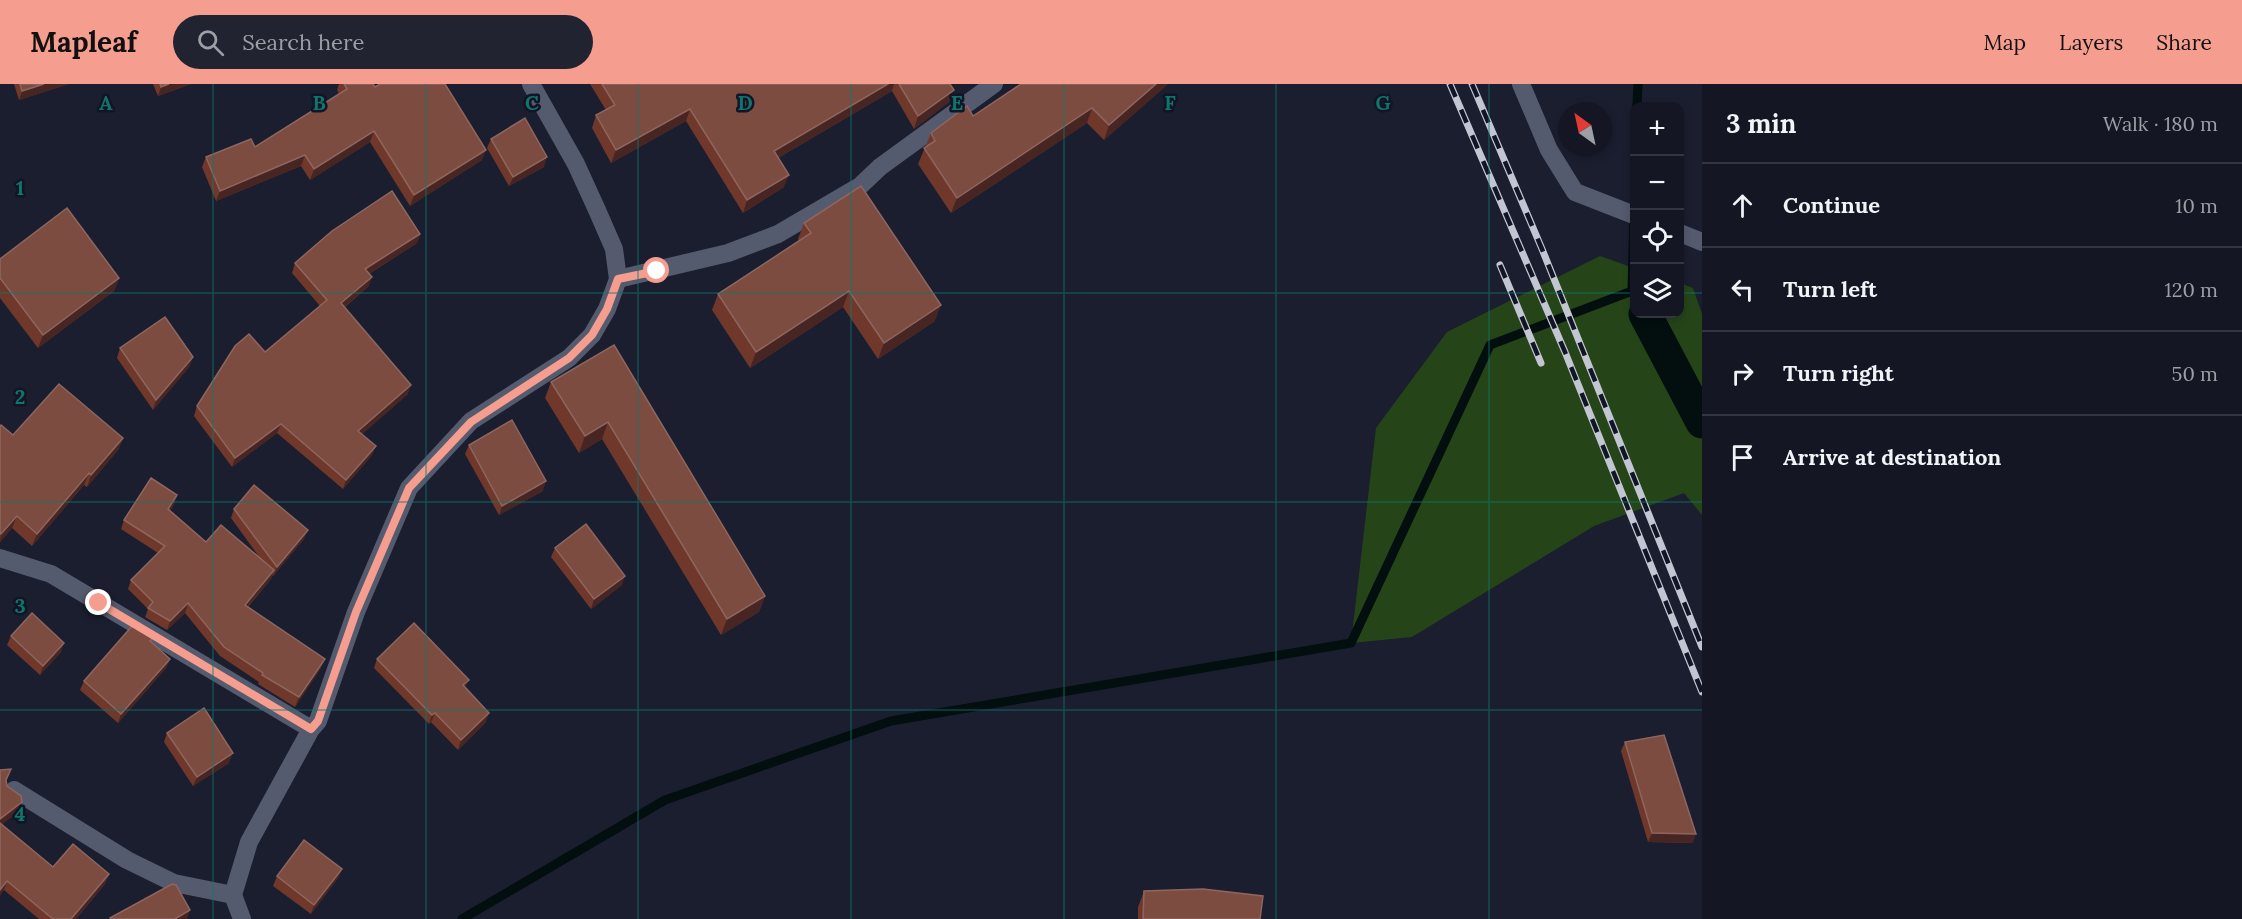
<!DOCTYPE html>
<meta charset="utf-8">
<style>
body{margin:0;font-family:Lora,serif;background:#212330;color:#f1f3f6}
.controls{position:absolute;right:18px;top:18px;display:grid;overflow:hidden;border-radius:12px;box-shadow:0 3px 9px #0003}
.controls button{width:54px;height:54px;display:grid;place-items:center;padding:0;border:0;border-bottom:2px solid #333541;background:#141623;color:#f1f3f6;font:30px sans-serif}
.compass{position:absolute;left:1558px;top:18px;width:54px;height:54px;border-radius:50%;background:#141623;box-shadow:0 3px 9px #0003;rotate:327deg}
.stop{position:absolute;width:18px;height:18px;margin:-14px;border:4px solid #f59d8e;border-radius:50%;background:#fff}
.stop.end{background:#f59d8e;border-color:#fff;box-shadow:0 2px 6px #0008}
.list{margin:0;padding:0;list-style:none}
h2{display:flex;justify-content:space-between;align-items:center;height:78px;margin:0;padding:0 24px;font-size:26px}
h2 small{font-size:20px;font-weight:400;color:#9d9fa6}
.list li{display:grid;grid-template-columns:39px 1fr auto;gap:18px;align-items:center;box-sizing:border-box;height:84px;padding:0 24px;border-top:2px solid #333541}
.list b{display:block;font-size:22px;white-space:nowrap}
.list em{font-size:20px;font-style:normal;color:#9d9fa6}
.icon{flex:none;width:33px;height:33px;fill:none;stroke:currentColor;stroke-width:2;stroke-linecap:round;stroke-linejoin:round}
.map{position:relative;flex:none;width:1702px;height:835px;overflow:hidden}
header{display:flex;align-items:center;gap:36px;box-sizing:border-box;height:84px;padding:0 30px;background:#f59d8e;color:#111}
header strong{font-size:28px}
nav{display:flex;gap:33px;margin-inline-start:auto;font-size:21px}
.search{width:420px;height:54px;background:#212330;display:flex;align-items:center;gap:15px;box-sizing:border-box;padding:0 21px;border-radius:33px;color:#9d9fa6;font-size:22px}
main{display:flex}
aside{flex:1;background:#141623}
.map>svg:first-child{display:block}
</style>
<header>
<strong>Mapleaf</strong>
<div class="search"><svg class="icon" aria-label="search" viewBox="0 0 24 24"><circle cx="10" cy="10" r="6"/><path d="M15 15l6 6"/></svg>Search here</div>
<nav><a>Map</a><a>Layers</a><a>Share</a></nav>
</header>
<main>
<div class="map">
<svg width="1702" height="835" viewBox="0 0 1702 835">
<rect width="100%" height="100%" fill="#1a1e2f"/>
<!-- green -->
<path fill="#254519" d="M 1600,172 L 1634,184 L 1634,230 L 1680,230 L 1680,199 L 1693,204 L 1702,230 L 1702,431 L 1684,409 L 1594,442 L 1412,553 L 1351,559 L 1376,344 L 1447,248 Z"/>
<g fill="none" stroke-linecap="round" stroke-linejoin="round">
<!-- stream -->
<g stroke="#030e0f" stroke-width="9">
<path d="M 1637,22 L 1638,0"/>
<path d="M 462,835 L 665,716 L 891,637 L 1351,559 L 1490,261 L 1632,207 L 1634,129"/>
</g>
<!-- canal -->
<path stroke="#030e0f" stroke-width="33" d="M 1645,230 L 1702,338"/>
<!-- minor -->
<g stroke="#555b6e" stroke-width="18">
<path d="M 1521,0 L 1549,66 L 1575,108 L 1634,131"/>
<path d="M 1680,149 L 1702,158"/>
<path d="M 618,195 L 728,169 L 778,150 L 860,102 L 880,83 L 994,0"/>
<path d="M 0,474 L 51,490 L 311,645"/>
<path d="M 14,706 L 127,776 L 174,799 L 233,811"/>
<path d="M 242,835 L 233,811 L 249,758 L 311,645 L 318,637 L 356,528 L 409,404 L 471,337 L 569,274 L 592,251 L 607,225 L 618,195 L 614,165 L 597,126 L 576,80 L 531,0"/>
</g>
<defs>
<g id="rail">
<path d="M 1450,0 L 1565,268 L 1702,608"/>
<path d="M 1472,0 L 1542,165 L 1702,563"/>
<path d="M 1500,181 L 1541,279"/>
</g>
</defs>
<!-- rail casing -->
<use href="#rail" stroke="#c2c6d2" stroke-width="7"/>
<!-- rail -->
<use href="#rail" stroke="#111525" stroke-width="4.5" stroke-dasharray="14" stroke-linecap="butt"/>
</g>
<!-- wall -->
<g fill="#6f382b">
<path d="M 14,0 L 69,0 L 19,16 Z"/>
<path d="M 153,0 L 191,0 L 158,12 Z"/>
<path d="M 339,0 L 373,0 L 375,3 L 482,76 L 410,122 L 370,58 L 310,96 L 301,82 L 216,117 L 202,83 L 206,73 L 255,63 L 339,10 L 337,6 Z"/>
<path d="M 590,0 L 950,0 L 949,18 L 914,45 L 892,7 L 778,74 L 784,103 L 743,129 L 686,37 L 611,79 L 592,44 L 596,31 L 606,26 Z"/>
<path d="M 1168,0 L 1104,56 L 1087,39 L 951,129 L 918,80 L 931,49 L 973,32 Z"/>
<path d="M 491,55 L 544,83 L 509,102 L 487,64 Z"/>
<path d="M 804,139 L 935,237 L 878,275 L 843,223 L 750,284 L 712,226 L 718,210 L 799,157 L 798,155 Z"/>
<path d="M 420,150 L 417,159 L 369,190 L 369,202 L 345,223 L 408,310 L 362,350 L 372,371 L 343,405 L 277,349 L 232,383 L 194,332 L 197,322 L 265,268 L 320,222 L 292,189 L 295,179 Z"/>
<path d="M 0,175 L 119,194 L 114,207 L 38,264 L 0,214 Z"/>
<path d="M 614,261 L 765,512 L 759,528 L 721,551 L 602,355 L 579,369 L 545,314 L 551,298 Z"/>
<path d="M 120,264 L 190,282 L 153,326 L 117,274 Z"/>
<path d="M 0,342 L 13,351 L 123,354 L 118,366 L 87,403 L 84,401 L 32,462 L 12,444 L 0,458 Z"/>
<path d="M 469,361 L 543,407 L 499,431 L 465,370 Z"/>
<path d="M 177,411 L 174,420 L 170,427 L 206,458 L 260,474 L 231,434 L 234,425 L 304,455 L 273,492 L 272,491 L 271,495 L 248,523 L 321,584 L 295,623 L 258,600 L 259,598 L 220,572 L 185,529 L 167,546 L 145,533 L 148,525 L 128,505 L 131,496 L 158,469 L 121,445 L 124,436 Z"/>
<path d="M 555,464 L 622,501 L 591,525 L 551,473 Z"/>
<path d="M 11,552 L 61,568 L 40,591 L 7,561 Z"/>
<path d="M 152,559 L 170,575 L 166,584 L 118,639 L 80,606 L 84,597 Z"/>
<path d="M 377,575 L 465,604 L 486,638 L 458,666 L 431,638 L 429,640 L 374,584 Z"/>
<path d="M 167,649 L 229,679 L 193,702 L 164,658 Z"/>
<path d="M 1625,658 L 1693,759 L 1648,758 L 1621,667 Z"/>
<path d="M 0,686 L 6,697 L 7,702 L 22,718 L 19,727 L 1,741 L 53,783 L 109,790 L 105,800 L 76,835 L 39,835 L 4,806 L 0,811 Z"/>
<path d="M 342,785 L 338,794 L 311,830 L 273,802 L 277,792 Z"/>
<path d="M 1144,807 L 1260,835 L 1138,835 L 1138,823 Z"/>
</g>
<!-- shaded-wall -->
<g fill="#472523">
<path d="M 44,0 L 69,0 L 19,16 L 22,7 Z"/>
<path d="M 169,0 L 191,0 L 158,12 L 161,3 Z"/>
<path d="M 888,0 L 894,0 L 892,7 L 769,79 L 774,67 Z"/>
<path d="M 1156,0 L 1168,0 L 1104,56 L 1109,41 Z"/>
<path d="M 954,6 L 949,18 L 914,45 L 918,32 Z"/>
<path d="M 1092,24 L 1087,39 L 951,129 L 957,114 Z"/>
<path d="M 690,25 L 686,37 L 611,79 L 616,66 Z"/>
<path d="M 374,47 L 370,58 L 310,96 L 314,85 Z"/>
<path d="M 486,66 L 482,76 L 410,122 L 414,111 Z"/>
<path d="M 305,71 L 301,82 L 216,117 L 220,107 Z"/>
<path d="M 547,73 L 544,83 L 509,102 L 513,93 Z"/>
<path d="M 789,91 L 784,103 L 743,129 L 747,116 Z"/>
<path d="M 420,150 L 417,159 L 362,194 L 365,185 Z"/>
<path d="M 372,193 L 369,202 L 338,228 L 341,219 Z"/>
<path d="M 119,194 L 114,207 L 38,264 L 43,251 Z"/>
<path d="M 849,207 L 843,223 L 750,284 L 756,268 Z"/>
<path d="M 941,221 L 935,237 L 878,275 L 884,259 Z"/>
<path d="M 193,273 L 190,282 L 153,326 L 156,316 Z"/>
<path d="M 411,301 L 408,310 L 355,356 L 358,347 Z"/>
<path d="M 608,338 L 602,355 L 579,369 L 585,352 Z"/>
<path d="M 281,340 L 277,349 L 232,383 L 235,374 Z"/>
<path d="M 123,354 L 118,366 L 87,403 L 91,391 Z"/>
<path d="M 376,362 L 372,371 L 343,405 L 346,396 Z"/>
<path d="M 89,389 L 84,401 L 32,462 L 37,450 Z"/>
<path d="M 546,397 L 543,407 L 499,431 L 502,422 Z"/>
<path d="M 177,411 L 174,420 L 165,434 L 168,425 Z"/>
<path d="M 17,432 L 12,444 L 0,458 L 1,450 Z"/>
<path d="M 308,446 L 304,455 L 273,492 L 277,483 Z"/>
<path d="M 274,486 L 271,495 L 241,530 L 245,521 Z"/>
<path d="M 625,492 L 622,501 L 591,525 L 594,515 Z"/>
<path d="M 765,512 L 759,528 L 721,551 L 727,535 Z"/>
<path d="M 188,519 L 185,529 L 167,546 L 170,537 Z"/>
<path d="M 64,559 L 61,568 L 40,591 L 43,582 Z"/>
<path d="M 170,575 L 166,584 L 118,639 L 121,630 Z"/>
<path d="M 325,575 L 321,584 L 295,623 L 299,613 Z"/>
<path d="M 469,596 L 465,605 L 463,601 Z"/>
<path d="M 435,629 L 431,638 L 429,640 L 432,631 Z"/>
<path d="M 489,629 L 486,638 L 458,666 L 461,656 Z"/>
<path d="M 233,669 L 229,679 L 193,702 L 197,693 Z"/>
<path d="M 22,718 L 19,727 L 0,742 L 0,735 Z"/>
<path d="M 1652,749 L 1696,750 L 1693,759 L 1648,758 Z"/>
<path d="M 342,785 L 338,794 L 311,830 L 314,821 Z"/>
<path d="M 109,790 L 105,800 L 76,835 L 71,835 Z"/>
<path d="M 7,797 L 4,806 L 0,811 L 0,806 Z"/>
<path d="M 190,826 L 187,835 L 175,835 Z"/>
</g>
<!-- building -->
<g fill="#7c4c41" stroke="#8e665f" stroke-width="1.5">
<path d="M 20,0 L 44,0 L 22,7 Z"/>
<path d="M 160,0 L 169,0 L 161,3 Z"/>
<path d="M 344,0 L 373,0 L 375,3 L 380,0 L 445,0 L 486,66 L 414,111 L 374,47 L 314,85 L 305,71 L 220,107 L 206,73 L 251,55 L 255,63 L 347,5 Z"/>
<path d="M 602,0 L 888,0 L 774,67 L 789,91 L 747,116 L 690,25 L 616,66 L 596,31 L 615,21 Z"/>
<path d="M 899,0 L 950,0 L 954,6 L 918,32 Z"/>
<path d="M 1021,0 L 1156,0 L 1109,41 L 1092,24 L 957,114 L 924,64 L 935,57 L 931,49 L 967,22 L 973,32 Z"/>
<path d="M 525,34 L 547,73 L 513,93 L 491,55 Z"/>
<path d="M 861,102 L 941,221 L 884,259 L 849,207 L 756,268 L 718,210 L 811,149 L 804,139 Z"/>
<path d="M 392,107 L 420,150 L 365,185 L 372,193 L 341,219 L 411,301 L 358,347 L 376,362 L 346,396 L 281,340 L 235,374 L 197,322 L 235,262 L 249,250 L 265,268 L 327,216 L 295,179 L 332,147 Z"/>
<path d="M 67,124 L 119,194 L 43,251 L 0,194 L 0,175 Z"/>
<path d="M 165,233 L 193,273 L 156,316 L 120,264 Z"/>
<path d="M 614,261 L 765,512 L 727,535 L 608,338 L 585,352 L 551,298 Z"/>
<path d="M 59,300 L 123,354 L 91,391 L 89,389 L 37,450 L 17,432 L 1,450 L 0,449 L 0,342 L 1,341 L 13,351 Z"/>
<path d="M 512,336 L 546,397 L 502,422 L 469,361 Z"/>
<path d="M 151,394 L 177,411 L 168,425 L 206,458 L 221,441 L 274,486 L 245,521 L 325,575 L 299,613 L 262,591 L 263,589 L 224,563 L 188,519 L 170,537 L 148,524 L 153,518 L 131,496 L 165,462 L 124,436 Z"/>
<path d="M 254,401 L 308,446 L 277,483 L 234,425 Z"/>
<path d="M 586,440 L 625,492 L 594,515 L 555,464 Z"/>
<path d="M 32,529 L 64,559 L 43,582 L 11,552 Z"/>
<path d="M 414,539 L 469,596 L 463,601 L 489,629 L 461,656 L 435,629 L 432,631 L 377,575 Z"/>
<path d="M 133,541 L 154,553 L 150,557 L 170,575 L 121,630 L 84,597 Z"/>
<path d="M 204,624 L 233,669 L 197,693 L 167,649 Z"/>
<path d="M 1664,651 L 1696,750 L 1652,749 L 1625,658 Z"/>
<path d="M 11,685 L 6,696 L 7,702 L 21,712 L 22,718 L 0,735 L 0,686 Z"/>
<path d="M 0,739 L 53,783 L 73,760 L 109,790 L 71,835 L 53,835 L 7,797 L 0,806 Z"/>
<path d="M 304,756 L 342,785 L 314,821 L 277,792 Z"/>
<path d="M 172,800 L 176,801 L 190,826 L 175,835 L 111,835 L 110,834 Z"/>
<path d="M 1203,805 L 1263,812 L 1260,835 L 1143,835 L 1144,807 Z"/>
</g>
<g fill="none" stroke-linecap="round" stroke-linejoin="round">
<!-- route -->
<path stroke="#f59d8e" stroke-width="8" d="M 99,519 L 311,645 L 318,637 L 356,528 L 409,404 L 471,338 L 569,274 L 592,251 L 607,225 L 618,195 L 657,187"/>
</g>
<!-- grid -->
<path fill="none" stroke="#0f766e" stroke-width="1.5" stroke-opacity="0.55" d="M 213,0 L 213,835M 426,0 L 426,835M 638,0 L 638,835M 851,0 L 851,835M 1064,0 L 1064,835M 1276,0 L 1276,835M 1489,0 L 1489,835M 0,209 L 1634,209M 1680,209 L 1702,209M 0,418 L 1702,418M 0,626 L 1702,626"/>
<g font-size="20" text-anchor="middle" font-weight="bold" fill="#0f766e" stroke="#111525" stroke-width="5" stroke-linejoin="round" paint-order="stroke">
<text x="106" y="26">A</text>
<text x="319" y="26">B</text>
<text x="532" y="26">C</text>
<text x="745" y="26">D</text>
<text x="957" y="26">E</text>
<text x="1170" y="26">F</text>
<text x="1383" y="26">G</text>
<text x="20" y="111">1</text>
<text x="20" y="320">2</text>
<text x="20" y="529">3</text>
<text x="20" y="737">4</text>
</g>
</svg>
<div class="controls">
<button>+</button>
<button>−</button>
<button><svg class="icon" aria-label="locate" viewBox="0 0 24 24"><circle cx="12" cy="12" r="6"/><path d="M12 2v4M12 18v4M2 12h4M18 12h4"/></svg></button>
<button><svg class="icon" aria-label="layers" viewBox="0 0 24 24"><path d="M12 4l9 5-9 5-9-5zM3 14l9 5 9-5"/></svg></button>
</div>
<svg class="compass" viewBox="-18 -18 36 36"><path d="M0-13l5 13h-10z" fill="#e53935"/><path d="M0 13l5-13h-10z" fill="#9d9fa6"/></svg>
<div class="stop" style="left:657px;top:187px"></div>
<div class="stop end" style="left:99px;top:519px"></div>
</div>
<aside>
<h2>3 min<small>Walk · 180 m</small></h2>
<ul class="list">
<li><svg class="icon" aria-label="ahead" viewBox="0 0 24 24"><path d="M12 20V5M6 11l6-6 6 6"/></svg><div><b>Continue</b></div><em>10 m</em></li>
<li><svg class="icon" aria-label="left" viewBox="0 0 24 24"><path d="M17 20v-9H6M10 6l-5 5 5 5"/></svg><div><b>Turn left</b></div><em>120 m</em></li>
<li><svg class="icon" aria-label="right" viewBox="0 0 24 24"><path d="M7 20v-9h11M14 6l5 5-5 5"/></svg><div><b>Turn right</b></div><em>50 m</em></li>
<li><svg class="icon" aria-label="arrive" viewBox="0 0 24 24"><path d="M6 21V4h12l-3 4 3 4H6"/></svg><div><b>Arrive at destination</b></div></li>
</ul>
</aside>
</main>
